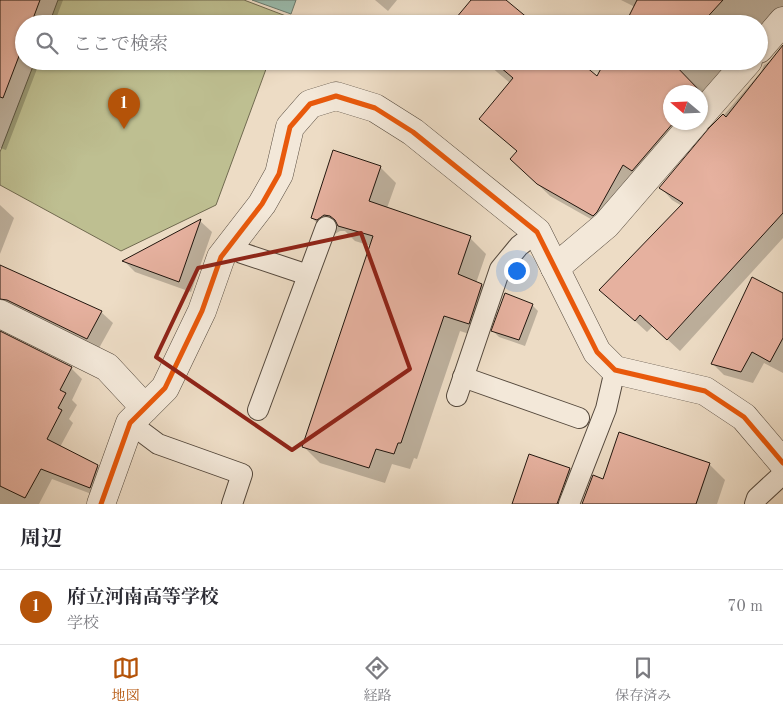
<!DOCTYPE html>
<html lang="ja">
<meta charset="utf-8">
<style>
body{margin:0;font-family:"Old Standard TT","Noto Serif JP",serif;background:#f2f2f3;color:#2b2b33}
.compass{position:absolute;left:663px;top:85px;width:45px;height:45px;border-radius:50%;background:#fff;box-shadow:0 1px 4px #0004;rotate:289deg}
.you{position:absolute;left:516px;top:270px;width:18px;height:18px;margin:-12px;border:4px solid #fff;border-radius:50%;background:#1a73e8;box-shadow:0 0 0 8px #1a73e833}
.badge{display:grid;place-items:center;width:32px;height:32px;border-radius:50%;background:#b45309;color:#fff;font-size:16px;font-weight:700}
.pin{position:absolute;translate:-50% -41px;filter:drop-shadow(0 1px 2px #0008)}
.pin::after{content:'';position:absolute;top:26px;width:18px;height:15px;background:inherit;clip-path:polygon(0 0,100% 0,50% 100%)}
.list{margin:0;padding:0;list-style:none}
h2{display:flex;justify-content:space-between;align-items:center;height:65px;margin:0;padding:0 20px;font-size:21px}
h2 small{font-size:16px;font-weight:400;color:#7c7c81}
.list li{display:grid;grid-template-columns:32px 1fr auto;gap:15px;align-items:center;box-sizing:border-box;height:75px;padding:0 20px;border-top:1px solid #e1e1e2}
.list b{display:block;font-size:19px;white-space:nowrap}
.list p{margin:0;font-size:16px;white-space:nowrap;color:#7c7c81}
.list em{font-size:16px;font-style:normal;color:#7c7c81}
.icon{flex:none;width:28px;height:28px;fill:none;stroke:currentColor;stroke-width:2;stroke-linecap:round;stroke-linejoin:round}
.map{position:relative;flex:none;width:783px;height:504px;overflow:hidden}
.search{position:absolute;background:#fff;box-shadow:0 1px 4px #0004;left:15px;right:15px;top:15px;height:55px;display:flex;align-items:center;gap:12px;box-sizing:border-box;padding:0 18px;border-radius:28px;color:#7c7c81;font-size:19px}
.sheet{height:140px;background:#fff}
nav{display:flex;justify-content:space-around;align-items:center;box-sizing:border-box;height:70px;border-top:1px solid #e1e1e2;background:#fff;font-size:14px;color:#7c7c81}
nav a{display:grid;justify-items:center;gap:2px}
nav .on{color:#b45309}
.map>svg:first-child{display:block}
</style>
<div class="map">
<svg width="783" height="504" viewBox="0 0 783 504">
<rect width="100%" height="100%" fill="#eddcc5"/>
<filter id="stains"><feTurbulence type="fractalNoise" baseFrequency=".004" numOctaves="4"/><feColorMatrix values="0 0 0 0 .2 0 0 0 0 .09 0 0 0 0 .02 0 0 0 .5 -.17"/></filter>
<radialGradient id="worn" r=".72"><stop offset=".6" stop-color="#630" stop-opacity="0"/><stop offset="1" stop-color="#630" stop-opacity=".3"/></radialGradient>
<!-- green -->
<g fill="#bebf91" stroke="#706a50">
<path d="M 58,0 L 244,0 L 286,16 L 283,24 L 49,24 Z"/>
<path d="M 35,61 L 269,61 L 216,205 L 121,251 L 0,185 L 0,152 Z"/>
</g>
<!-- water -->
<path fill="#9abcae" stroke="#6a7a6e" d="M 252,0 L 296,0 L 291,14 Z"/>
<!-- shadow -->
<g fill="#0003">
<path d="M 0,0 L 63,0 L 54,24 L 24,24 L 24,61 L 40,61 L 6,150 L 0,148 Z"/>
<path d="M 375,0 L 397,0 L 388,11 Z"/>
<path d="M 621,0 L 783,0 L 783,23 L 759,50 L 759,24 L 626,24 L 635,7 Z"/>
<path d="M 783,47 L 783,238 L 680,351 L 653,326 L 647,332 L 601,290 L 682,206 L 672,200 L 661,188 L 761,72 L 764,65 L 772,60 Z"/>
<path d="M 484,61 L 577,61 L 597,78 L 606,61 L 750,61 L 700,117 L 700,92 L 670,92 L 670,122 L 696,122 L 605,227 L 550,196 L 512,159 L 518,152 L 480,119 L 510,83 Z"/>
<path d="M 380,167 L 396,183 L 387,208 L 470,238 L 486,254 L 476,283 L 482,285 L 498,301 L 485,339 L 460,331 L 417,459 L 414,458 L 410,469 L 392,464 L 385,483 L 320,463 L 304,447 L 371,246 L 355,241 L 345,231 L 340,231 L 333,235 L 328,234 L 312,218 Z"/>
<path d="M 0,205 L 14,218 L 0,254 Z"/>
<path d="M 200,221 L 212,232 L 191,292 L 135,272 L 124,261 Z"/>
<path d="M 0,267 L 101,312 L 113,323 L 98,350 L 0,316 Z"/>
<path d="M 783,295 L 783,373 L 764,363 L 753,383 L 724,375 L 713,364 Z"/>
<path d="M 532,305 L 538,311 L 525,346 L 499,337 L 493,331 Z"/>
<path d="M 0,333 L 71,368 L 82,379 L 72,400 L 77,405 L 69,419 L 73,423 L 60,447 L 98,466 L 109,478 L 102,498 L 52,479 L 39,504 L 0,504 Z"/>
<path d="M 529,456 L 570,469 L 586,485 L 579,504 L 513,504 Z"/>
<path d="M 709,464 L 725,480 L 717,504 L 583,504 L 594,477 L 604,481 Z"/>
</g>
<!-- building -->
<g fill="#e6b19f" stroke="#21160e">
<path d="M 0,0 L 40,0 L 31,24 L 24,24 L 24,43 L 3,98 L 0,97 Z"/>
<path d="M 471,0 L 506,0 L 535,24 L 451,24 Z"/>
<path d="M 637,0 L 723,0 L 701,24 L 625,24 Z"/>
<path d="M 783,45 L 783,213 L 667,340 L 640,315 L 635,321 L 599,290 L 683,203 L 659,188 L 709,128 L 723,114 L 726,117 Z"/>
<path d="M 493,61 L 579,61 L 597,76 L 605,61 L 671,61 L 701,92 L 670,92 L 670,122 L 674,122 L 632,171 L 623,165 L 597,212 L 593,216 L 537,184 L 510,159 L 517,151 L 479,119 L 513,78 Z"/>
<path d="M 333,150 L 381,166 L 369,201 L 471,236 L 458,274 L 482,284 L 469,324 L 444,316 L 401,443 L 398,443 L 394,454 L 376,449 L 369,468 L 302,447 L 373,236 L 338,226 L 335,220 L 330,216 L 324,215 L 317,220 L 311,218 Z"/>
<path d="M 201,219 L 179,282 L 122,261 Z"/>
<path d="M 0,265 L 102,311 L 87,339 L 7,300 L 0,299 Z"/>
<path d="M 752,277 L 783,293 L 783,338 L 770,362 L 752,352 L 741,372 L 711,364 Z"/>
<path d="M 505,293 L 533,304 L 519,340 L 491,331 Z"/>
<path d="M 0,331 L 72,367 L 60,390 L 66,393 L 58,408 L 62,410 L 47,439 L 98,465 L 90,488 L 41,469 L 25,498 L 0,486 Z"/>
<path d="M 619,432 L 710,463 L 696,504 L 582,504 L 593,475 L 603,479 Z"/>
<path d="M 529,454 L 570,468 L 557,504 L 512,504 Z"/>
</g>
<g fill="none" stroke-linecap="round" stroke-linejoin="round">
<defs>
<g id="service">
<path d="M 230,245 L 242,253 L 308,275"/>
<path d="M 463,377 L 579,418"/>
<path d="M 457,396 L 500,269 L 519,246 L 537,232"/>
<path d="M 258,410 L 326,227"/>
<path d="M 130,423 L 158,444 L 242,474 L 232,504"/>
<path d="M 569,504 L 606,409 L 615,370"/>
<path d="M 755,504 L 757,498 L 783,474"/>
</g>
<g id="minor">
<path d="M 759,49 L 783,21"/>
<path d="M 700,116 L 748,61"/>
<path d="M 555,268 L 606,225 L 695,122"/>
<path d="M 0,314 L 107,367 L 145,408"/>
</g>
<path id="tertiary" d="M 101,504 L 130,423 L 165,388 L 202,311 L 221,257 L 262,204 L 279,174 L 290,127 L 310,104 L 336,96 L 375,108 L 413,132 L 537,232 L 597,352 L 615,370 L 705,391 L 744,417 L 783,463"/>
</defs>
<!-- service casing -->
<use href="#service" stroke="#54483c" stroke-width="22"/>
<!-- minor casing -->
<use href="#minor" stroke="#54483c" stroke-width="29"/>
<!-- tertiary casing -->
<use href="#tertiary" stroke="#54483c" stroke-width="29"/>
<!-- service -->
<use href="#service" stroke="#f3e8d9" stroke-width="20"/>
<!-- minor -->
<use href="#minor" stroke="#f3e8d9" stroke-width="28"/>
<!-- tertiary -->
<use href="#tertiary" stroke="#f3e8d9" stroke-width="28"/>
<defs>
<path id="cycleway" d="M 101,504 L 130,423 L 165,388 L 202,311 L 221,257 L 262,204 L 279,174 L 290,127 L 310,104 L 336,96 L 375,108 L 413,132 L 537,232 L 597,352 L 615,370 L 705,391 L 744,417 L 783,463"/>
</defs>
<!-- cycleway casing -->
<use href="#cycleway" stroke="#f3e8d9" stroke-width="8"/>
<!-- cycleway -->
<use href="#cycleway" stroke="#e8590c" stroke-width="5"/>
</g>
<!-- marked area -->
<path fill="none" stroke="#8f2418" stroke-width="4" stroke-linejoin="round" d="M 361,233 L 410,369 L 292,450 L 156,357 L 198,268 Z"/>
<rect width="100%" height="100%" filter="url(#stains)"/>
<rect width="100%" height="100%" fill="url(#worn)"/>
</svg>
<svg class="compass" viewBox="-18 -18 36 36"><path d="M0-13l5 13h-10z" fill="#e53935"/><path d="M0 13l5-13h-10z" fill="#7c7c81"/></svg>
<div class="you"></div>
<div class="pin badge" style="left:124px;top:129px">1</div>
<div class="search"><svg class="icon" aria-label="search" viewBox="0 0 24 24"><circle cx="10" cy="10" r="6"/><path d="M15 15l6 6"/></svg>ここで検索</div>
</div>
<section class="sheet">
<h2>周辺<small></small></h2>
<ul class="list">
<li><span class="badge">1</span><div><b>府立河南高等学校</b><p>学校</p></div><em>70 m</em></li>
</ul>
</section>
<nav>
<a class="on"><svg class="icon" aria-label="map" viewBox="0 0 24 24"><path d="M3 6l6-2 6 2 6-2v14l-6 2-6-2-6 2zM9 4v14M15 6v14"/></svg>地図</a>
<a><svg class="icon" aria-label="directions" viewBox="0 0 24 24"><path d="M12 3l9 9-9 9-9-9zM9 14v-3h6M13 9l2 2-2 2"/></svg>経路</a>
<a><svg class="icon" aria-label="saved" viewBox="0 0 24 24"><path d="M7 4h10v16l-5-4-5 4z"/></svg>保存済み</a>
</nav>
